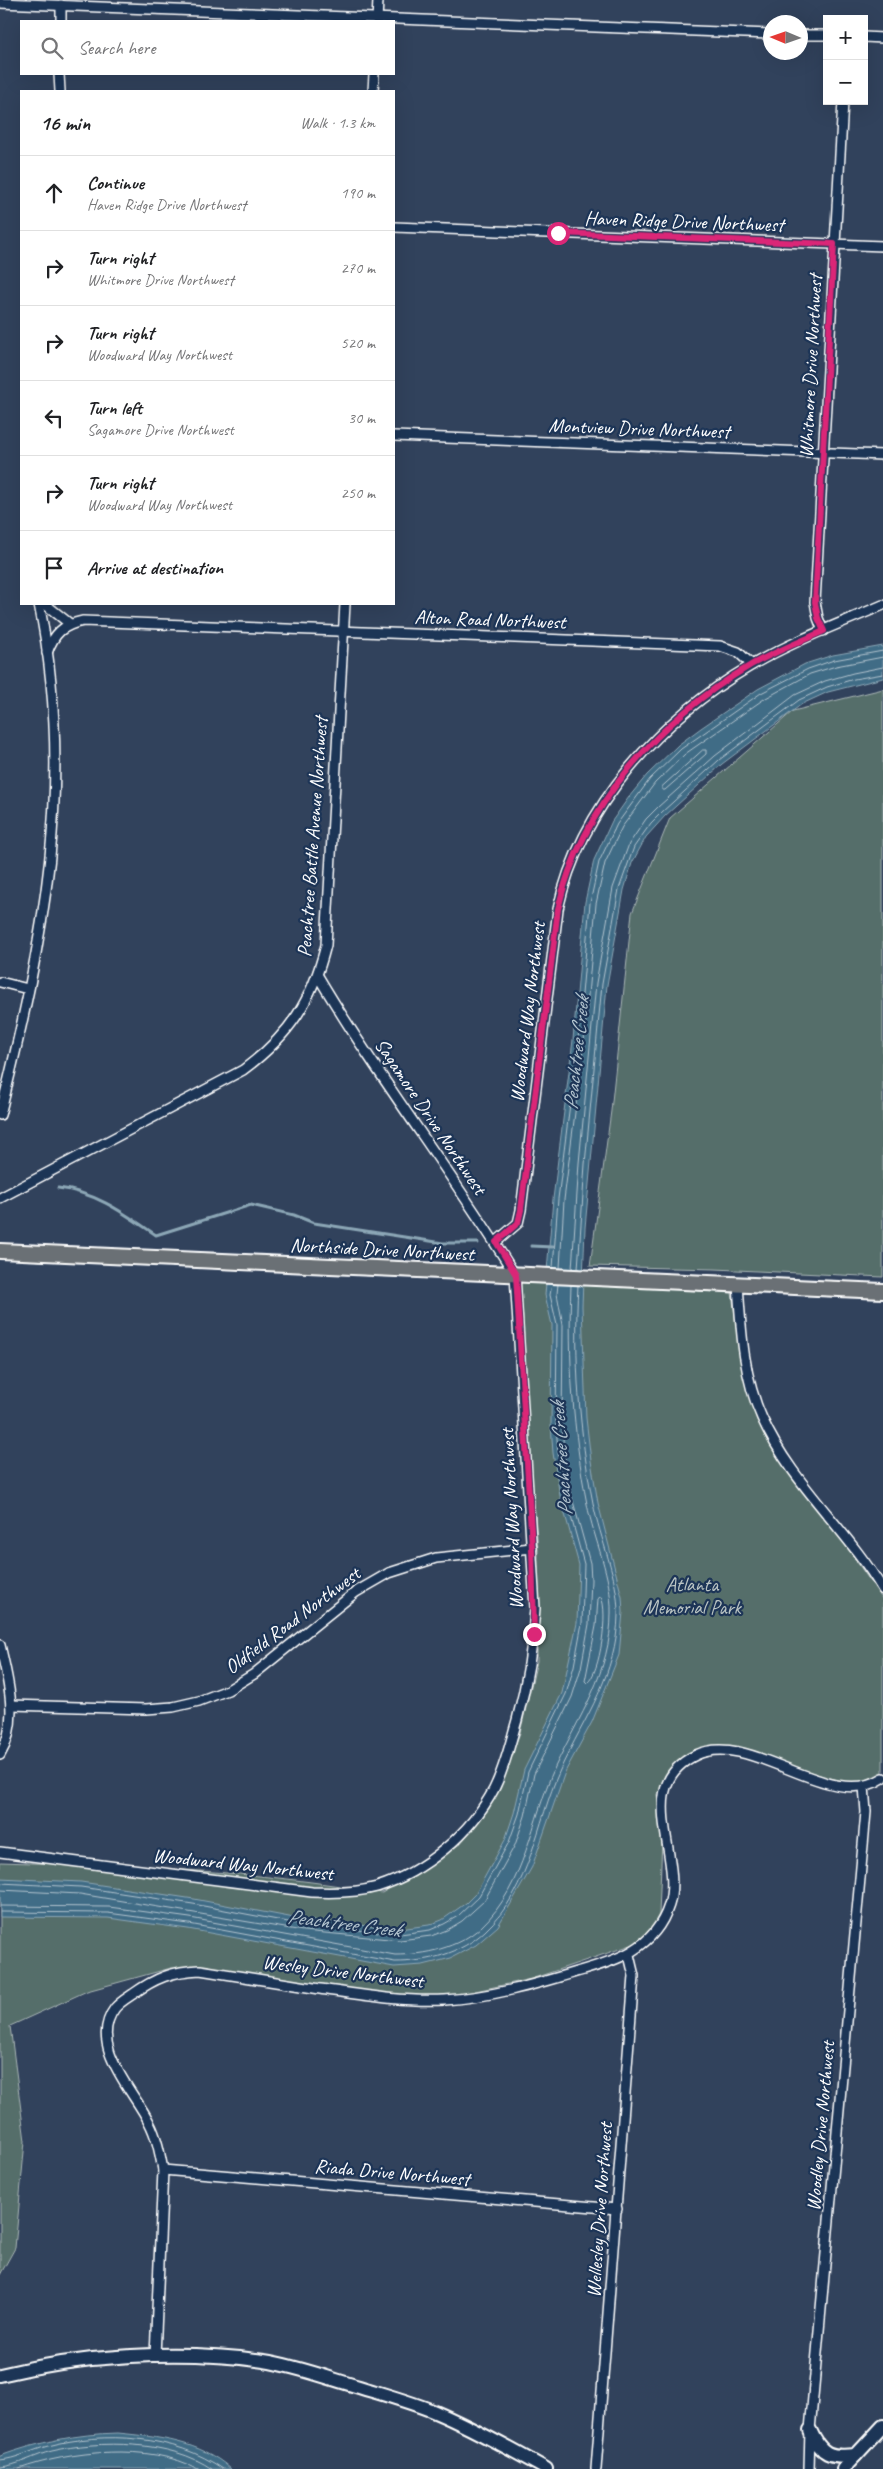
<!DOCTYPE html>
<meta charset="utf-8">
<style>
body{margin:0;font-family:Caveat,sans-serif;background:#f2f2f2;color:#202124}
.controls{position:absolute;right:15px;top:15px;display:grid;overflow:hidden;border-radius:0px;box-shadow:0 5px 20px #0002}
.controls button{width:45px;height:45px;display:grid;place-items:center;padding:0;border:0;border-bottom:1px solid #e0e0e0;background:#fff;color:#202124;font:25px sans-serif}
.compass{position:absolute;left:763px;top:15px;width:45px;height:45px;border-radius:50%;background:#fff;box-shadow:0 5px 20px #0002;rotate:272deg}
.stop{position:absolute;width:15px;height:15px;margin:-11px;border:4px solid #db2777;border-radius:50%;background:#fff}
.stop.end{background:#db2777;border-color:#fff;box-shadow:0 1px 5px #0008}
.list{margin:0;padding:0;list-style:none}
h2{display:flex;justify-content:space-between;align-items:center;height:65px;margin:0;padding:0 20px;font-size:21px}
h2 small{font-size:16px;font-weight:400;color:#757577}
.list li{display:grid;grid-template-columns:32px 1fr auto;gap:15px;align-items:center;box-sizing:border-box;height:75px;padding:0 20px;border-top:1px solid #e0e0e0}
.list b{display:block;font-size:19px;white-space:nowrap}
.list p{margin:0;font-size:16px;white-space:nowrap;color:#757577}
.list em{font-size:16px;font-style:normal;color:#757577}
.icon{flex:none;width:28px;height:28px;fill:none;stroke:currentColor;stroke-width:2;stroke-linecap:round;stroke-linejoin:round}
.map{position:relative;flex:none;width:883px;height:2469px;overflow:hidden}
.search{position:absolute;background:#fff;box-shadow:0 5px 20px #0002;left:20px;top:20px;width:375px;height:55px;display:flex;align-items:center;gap:12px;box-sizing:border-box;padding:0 18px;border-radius:0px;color:#757577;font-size:19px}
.panel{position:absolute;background:#fff;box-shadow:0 5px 20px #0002;left:20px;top:90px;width:375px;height:515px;border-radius:0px}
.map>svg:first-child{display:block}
</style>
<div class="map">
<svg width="883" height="2469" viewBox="0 0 883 2469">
<rect width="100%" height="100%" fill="#31425c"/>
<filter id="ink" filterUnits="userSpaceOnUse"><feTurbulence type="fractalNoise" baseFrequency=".02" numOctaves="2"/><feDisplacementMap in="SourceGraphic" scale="10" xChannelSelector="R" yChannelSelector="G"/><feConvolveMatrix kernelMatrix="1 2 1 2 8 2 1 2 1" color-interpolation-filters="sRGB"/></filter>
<g filter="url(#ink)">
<!-- green -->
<g fill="#556e6b" stroke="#aab6b5">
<path d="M 883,689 L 883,1277 L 715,1269 L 590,1266 L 611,1111 L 632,913 L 670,818 L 793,711 Z"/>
<path d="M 514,1271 L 576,1286 L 597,1284 L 732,1293 L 741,1362 L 764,1426 L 883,1600 L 883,1778 L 866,1788 L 722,1747 L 684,1757 L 657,1794 L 662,1839 L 659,1914 L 646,1940 L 531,1979 L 429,2001 L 323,1985 L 171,1968 L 87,1991 L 10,2026 L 25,2141 L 15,2248 L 0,2275 L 0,1862 C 128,1866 256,1870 382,1893 L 460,1844 L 489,1809 L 520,1733 L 537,1661 L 538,1550 Z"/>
</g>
<!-- water -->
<g fill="#406c86" stroke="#8ca7b6">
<path d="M 883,646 L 883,678 L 828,692 L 802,704 L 722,764 L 665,816 L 646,837 L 632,863 L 624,890 L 607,985 L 585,1228 L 582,1306 L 586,1418 L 591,1461 L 598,1503 L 622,1597 L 623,1612 L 619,1655 L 592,1722 L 565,1772 L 532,1867 L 498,1926 L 476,1945 L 451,1958 L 423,1965 L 394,1967 L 188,1929 L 108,1918 L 0,1917 L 0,1878 L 81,1882 L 194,1899 L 305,1920 L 400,1929 L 429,1925 L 442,1920 L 466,1903 L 476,1893 L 505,1840 L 514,1813 L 524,1770 L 562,1693 L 577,1623 L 579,1565 L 560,1496 L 553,1453 L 551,1424 L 552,1325 L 545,1295 L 553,1199 L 573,1040 L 585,902 L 594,860 L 612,821 L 629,797 L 647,775 L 678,745 L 701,728 L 758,689 L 805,664 L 833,655 Z"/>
<path d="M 118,2433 C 158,2437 200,2441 231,2469 L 0,2469 L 0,2456 C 39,2442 76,2434 118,2433 Z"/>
</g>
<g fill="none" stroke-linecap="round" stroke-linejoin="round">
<!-- shore -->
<g stroke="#b3c4cf" stroke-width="1">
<path d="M 703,750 L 706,750 L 706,754 L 665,790 L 662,790 L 662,787 Z"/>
<path d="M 553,1268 L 558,1199 L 578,1040 L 590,903 L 599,862 L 617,824 L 650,779 L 681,749 L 761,693 L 808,669 L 834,660 L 883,651"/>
<path d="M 560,1268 L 564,1200 L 584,1041 L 596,904 L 605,863 L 622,827 L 655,783 L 685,754 L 764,699 L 810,674 L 836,666 L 883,657"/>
<path d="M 572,1269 L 579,1163 L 596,983 L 613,888 L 629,844 L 646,819 L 658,807 L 715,756 L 795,695 L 825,681 L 853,673 L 883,667"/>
<path d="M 578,1269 L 585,1164 L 602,984 L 619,889 L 634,847 L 651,823 L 662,812 L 719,760 L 799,700 L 827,687 L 854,679 L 883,674"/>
<path d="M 601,1597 C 609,1611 600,1674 587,1683 L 585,1681 L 596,1626 L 598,1599 Z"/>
<path d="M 0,1883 L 81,1887 L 193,1904 L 304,1925 L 400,1934 L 430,1930 L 444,1924 L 458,1916 L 479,1896 L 509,1842 L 519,1814 L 528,1772 L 566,1694 L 574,1666 L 582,1623 L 584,1564 L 565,1495 L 558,1452 L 556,1424 L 557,1325 L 550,1295 L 552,1284"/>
<path d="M 0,1890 L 80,1894 L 303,1931 L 400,1940 L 431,1936 L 447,1930 L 462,1921 L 484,1901 L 515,1845 L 525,1816 L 534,1774 L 572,1697 L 581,1668 L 589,1624 L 591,1580 L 590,1563 L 571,1494 L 564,1452 L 562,1424 L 563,1325 L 557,1294 L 558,1284"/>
<path d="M 0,1906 L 109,1907 L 190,1918 L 395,1955 C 425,1955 458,1948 481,1927 C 526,1885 531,1819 555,1767 C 579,1716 611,1672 611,1613 C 612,1577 594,1540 587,1504 C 573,1433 568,1358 571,1285"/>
<path d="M 0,1912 L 108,1913 L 189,1924 L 395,1962 C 426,1962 461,1954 485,1931 C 531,1889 536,1823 560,1770 C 585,1716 617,1675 618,1614 C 618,1577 600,1539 593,1503 C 579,1432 574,1358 578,1285"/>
<path d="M 0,2460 C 16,2459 32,2450 48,2446 C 105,2431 175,2435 223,2469"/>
<path d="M 0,2467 C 17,2466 35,2455 52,2451 C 99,2440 171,2440 212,2469"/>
<path d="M 19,2469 C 70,2451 149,2442 198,2469"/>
</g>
<!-- stream -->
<g stroke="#8ca7b6" stroke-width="3">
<path d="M 58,1188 C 96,1192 125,1214 156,1235 L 251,1205 L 294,1215 L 314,1223 L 443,1243 L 478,1243"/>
<path d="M 531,1246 L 553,1247"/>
</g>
<defs>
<g id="minor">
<path d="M 0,3 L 770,34"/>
<path d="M 61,21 L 61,5"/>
<path d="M 377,21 L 378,0"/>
<path d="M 800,35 L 827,35"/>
<path d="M 864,37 L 883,38"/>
<path d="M 59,74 L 60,91"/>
<path d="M 373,91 L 374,74"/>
<path d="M 394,227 L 883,246"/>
<path d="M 394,436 L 883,455"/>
<path d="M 45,604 L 70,624"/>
<path d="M 823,631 L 818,618 L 815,602 L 843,101"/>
<path d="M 47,653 C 54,633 63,625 83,621 L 720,646 L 738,652 L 752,665"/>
<path d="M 0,982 L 28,989"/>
<path d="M 0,1115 C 43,942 76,782 39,604"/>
<path d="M 0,1198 L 243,1070 C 290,1035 312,1001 326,945 L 345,604"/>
<path d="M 496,1242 L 518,1223 L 521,1210 L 558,909 C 581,805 661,718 752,665 C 793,641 839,624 883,605"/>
<path d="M 738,1284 C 741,1330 743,1376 762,1418 C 791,1483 848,1530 883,1590"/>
<path d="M 0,1645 C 8,1680 20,1722 0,1755"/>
<path d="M 11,1705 L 146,1709 L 173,1707 L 199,1701 L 228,1690 L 254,1674 L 356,1592 L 389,1573 L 436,1558 L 532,1548"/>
<path d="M 0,1852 L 312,1892 C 334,1893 356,1893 377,1887 C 425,1872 471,1833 494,1789 C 505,1767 510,1744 517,1720 C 527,1683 533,1647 535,1608 L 515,1275 C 453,1174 379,1079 318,976"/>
<path d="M 163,2170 L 617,2209"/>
<path d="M 155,2356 L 163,2170 C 160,2154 157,2137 149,2122 C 134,2091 87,2045 115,2008 C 120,2002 127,1998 133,1994 C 155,1978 173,1971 200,1970 C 240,1976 280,1983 320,1989 C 362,1995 403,2002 445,2000 C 491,1997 533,1985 576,1972 C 616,1961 655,1949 669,1905 C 684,1856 632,1785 696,1755 C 751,1729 830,1813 883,1778"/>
<path d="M 596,2469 L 634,1976 L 629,1955"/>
<path d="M 809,2469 L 810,2430 L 866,1812 L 864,1786"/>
</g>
<g id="secondary">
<path d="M 0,2375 C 82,2355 180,2349 264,2361 C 296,2366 328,2378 359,2387 C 385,2395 411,2402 435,2412 C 473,2428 510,2449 546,2469"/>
<path d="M 810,2430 C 821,2455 830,2458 856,2455"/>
<path d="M 843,2469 L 883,2426"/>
</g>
<path id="primary" d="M 0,1251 L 883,1291"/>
</defs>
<!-- minor casing -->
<use href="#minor" stroke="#fff" stroke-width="12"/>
<!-- secondary casing -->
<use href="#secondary" stroke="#fff" stroke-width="16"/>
<!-- primary casing -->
<use href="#primary" stroke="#fff" stroke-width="18"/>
<!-- minor -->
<use href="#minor" stroke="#1d3557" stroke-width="9"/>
<!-- secondary -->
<use href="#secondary" stroke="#1d3557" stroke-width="12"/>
<!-- primary -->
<use href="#primary" stroke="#6a7074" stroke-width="14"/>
</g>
</g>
<g fill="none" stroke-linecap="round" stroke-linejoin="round" filter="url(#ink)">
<!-- route -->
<path stroke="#db2777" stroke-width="6" d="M 534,1634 L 532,1548 L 516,1275 L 496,1242 L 518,1223 L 521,1210 L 558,909 C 582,804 661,718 751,665 C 774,652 799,642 824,631 L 818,618 L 815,602 L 834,244 L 558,233"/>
</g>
<g text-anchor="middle" stroke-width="4.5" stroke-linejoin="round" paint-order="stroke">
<!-- street labels -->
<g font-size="20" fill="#fff" stroke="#1d3557">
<text transform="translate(684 221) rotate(2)" y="7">Haven Ridge Drive Northwest</text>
<text transform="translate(810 366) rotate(-87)" y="7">Whitmore Drive Northwest</text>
<text transform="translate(639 428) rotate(2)" y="7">Montview Drive Northwest</text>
<text transform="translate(490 619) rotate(2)" y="7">Alton Road Northwest</text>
<text transform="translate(312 837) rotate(-86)" y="7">Peachtree Battle Avenue Northwest</text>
<text transform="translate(527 1012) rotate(-83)" y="7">Woodward Way Northwest</text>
<text transform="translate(431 1116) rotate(56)" y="7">Sagamore Drive Northwest</text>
<text transform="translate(382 1249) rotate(3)" y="7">Northside Drive Northwest</text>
<text transform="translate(511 1519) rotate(-93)" y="7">Woodward Way Northwest</text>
<text transform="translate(292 1620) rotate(-37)" y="7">Oldfield Road Northwest</text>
<text transform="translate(243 1864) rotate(6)" y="7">Woodward Way Northwest</text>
<text transform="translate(343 1971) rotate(7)" y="7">Wesley Drive Northwest</text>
<text transform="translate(820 2126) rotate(-85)" y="7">Woodley Drive Northwest</text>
<text transform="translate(392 2172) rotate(5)" y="7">Riada Drive Northwest</text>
<text transform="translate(599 2210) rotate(-86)" y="7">Wellesley Drive Northwest</text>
</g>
<!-- park labels -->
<g font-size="20" fill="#bbc5c4" stroke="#1d3557">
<text x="692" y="1591">Atlanta<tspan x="692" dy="23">Memorial Park</tspan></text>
</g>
<!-- water labels -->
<g font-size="21" font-style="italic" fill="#b3c4cf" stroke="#1d3557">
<text transform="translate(576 1053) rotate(-84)" y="7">Peachtree Creek</text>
<text transform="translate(561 1459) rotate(-94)" y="7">Peachtree Creek</text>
<text transform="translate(344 1923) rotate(7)" y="7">Peachtree Creek</text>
</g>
</g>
</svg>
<div class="controls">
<button>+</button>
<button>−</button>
</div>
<svg class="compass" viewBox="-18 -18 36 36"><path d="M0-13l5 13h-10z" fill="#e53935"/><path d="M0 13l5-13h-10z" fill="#757577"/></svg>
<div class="stop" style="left:558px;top:233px"></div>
<div class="stop end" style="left:534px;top:1634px"></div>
<div class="search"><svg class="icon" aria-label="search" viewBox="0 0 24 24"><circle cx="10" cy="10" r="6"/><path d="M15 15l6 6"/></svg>Search here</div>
<section class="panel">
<h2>16 min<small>Walk · 1.3 km</small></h2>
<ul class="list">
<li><svg class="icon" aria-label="ahead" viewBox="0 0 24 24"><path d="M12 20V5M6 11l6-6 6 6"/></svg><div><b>Continue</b><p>Haven Ridge Drive Northwest</p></div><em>190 m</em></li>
<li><svg class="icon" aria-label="right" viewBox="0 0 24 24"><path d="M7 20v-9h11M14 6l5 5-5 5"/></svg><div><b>Turn right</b><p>Whitmore Drive Northwest</p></div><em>270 m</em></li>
<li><svg class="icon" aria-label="right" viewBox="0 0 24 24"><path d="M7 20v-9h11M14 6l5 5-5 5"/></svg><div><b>Turn right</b><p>Woodward Way Northwest</p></div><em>520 m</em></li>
<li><svg class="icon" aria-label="left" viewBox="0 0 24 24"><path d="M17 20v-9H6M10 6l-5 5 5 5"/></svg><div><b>Turn left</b><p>Sagamore Drive Northwest</p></div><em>30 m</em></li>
<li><svg class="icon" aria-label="right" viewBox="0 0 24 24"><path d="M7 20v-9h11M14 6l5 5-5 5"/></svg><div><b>Turn right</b><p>Woodward Way Northwest</p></div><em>250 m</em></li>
<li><svg class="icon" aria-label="arrive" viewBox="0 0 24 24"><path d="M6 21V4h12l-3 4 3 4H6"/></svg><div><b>Arrive at destination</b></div></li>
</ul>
</section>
</div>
